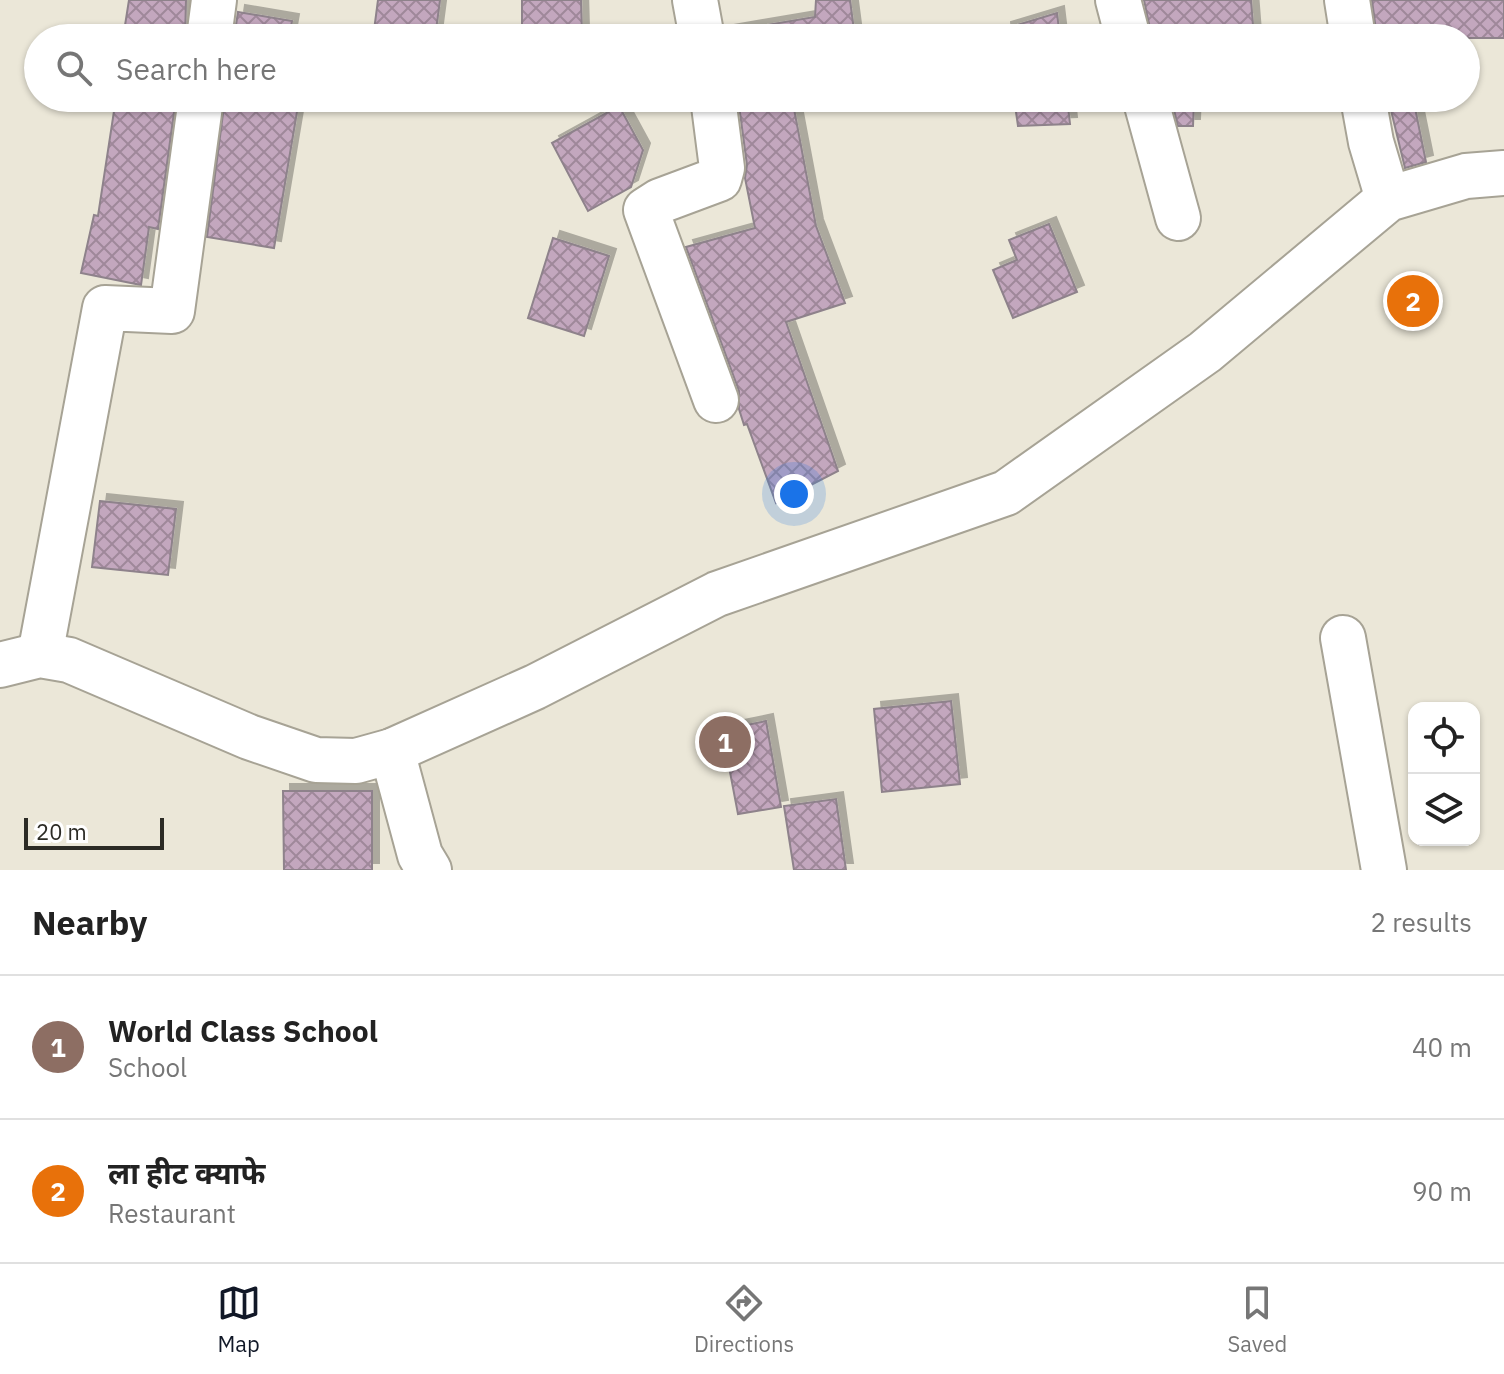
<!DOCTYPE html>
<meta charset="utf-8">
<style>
body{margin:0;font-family:"IBM Plex Sans","Noto Sans Devanagari",sans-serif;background:#f2f2f2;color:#222}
.controls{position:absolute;right:24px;bottom:24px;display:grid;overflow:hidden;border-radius:16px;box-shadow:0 2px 6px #0004}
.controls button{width:72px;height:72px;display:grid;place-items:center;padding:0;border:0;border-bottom:2px solid #e0e0e0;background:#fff;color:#222;font:40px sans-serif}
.scale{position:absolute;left:24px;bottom:20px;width:140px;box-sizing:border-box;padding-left:8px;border:4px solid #2c2b25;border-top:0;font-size:22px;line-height:28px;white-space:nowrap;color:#2c2b25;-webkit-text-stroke:6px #fff;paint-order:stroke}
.you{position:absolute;left:794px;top:494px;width:28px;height:28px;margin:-20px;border:6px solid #fff;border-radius:50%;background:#1a73e8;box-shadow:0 0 0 12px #1a73e833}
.badge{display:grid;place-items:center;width:52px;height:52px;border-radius:50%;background:#111827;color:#fff;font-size:26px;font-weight:700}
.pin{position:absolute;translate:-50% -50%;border:4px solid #fff;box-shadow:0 2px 8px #0006}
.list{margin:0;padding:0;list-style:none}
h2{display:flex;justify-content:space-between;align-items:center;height:104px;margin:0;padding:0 32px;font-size:34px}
h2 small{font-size:26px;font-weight:400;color:#767676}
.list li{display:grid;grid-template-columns:52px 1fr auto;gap:24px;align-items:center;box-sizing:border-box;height:144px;padding:0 32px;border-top:2px solid #e0e0e0}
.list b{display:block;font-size:30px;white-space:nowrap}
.list p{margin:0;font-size:26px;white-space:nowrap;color:#767676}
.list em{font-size:26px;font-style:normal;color:#767676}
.icon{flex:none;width:44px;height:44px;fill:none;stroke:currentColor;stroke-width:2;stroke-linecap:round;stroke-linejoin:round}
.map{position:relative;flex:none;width:1504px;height:870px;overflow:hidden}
.search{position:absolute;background:#fff;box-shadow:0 2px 6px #0004;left:24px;right:24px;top:24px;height:88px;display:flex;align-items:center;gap:20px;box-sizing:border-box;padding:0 28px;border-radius:44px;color:#767676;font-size:30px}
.sheet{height:392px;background:#fff}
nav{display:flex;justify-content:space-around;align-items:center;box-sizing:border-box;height:112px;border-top:2px solid #e0e0e0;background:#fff;font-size:22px;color:#767676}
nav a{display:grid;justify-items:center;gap:4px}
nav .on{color:#111827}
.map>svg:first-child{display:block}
</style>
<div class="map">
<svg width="1504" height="870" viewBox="0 0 1504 870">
<defs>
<pattern id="building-cross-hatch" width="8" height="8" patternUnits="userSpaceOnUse" patternTransform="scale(2)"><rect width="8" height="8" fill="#c3a7be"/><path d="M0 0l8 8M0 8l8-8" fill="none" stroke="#9f889a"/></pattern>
<filter id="shadow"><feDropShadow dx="7" dy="-7" stdDeviation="0" flood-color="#0004"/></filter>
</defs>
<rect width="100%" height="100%" fill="#ebe7d8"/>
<!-- building -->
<g fill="url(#building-cross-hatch)" stroke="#8e828b" stroke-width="2" filter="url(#shadow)">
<path d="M 129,0 L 186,0 L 185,38 L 123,38 Z"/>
<path d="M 378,0 L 440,0 L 435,38 L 373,38 Z"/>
<path d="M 522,0 L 581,0 L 582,34 L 522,38 Z"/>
<path d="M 816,0 L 850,0 L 855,38 L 726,38 L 726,32 L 815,17 Z"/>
<path d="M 1144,0 L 1251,0 L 1254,38 L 1152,38 Z"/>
<path d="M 1372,0 L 1504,0 L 1504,38 L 1377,38 Z"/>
<path d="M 238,12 L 292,21 L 289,38 L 234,38 Z"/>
<path d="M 1057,13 L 1060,38 L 1005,38 L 1004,29 Z"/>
<path d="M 116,98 L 176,98 L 158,229 L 149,227 L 141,285 L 81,273 L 94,215 L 98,216 Z"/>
<path d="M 225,98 L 299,100 L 274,248 L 207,237 Z"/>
<path d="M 738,98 L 792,98 L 816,226 L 845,303 L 786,322 L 838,471 L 776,503 L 747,424 L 744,425 L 739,409 L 739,391 L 686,247 L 755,228 L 745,178 L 747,165 Z"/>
<path d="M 1014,98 L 1067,98 L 1070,124 L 1018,126 Z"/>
<path d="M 1171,98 L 1214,98 L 1194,101 L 1193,126 L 1178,126 Z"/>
<path d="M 1388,98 L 1413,98 L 1426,162 L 1405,168 Z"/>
<path d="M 619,106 L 643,150 L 631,187 L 588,211 L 552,143 Z"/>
<path d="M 1049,224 L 1077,292 L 1013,318 L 993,270 L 1017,260 L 1009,240 Z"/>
<path d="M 553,238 L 609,256 L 584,336 L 528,318 Z"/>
<path d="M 100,501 L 176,509 L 168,575 L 92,567 Z"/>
<path d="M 951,701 L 960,784 L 882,792 L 874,709 Z"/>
<path d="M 766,721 L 781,807 L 738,814 L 722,730 Z"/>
<path d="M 283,791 L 372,791 L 372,870 L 284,870 Z"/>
<path d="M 836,799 L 846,870 L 794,870 L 784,806 Z"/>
</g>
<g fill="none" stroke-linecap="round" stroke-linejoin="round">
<defs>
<g id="street">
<path d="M 695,0 L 702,38"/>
<path d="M 1118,0 L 1128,38"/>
<path d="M 1347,0 L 1353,38"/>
<path d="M 209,38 L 214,0"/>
<path d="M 713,98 L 722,168 L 719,179 L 660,201 L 646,210 L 716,400"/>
<path d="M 1145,98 L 1178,218"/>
<path d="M 1363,98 L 1371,142 L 1388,199"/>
<path d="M 1343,638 L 1384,870"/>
<path d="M 40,655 L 105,308 L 172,311 L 201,98"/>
<path d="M 0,665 L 40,655 L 69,660 L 249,737 L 316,760 L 356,761 L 392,751 L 535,687 L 717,594 L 1006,493 L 1205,352 L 1388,199 L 1466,176 L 1504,173"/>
<path d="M 392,751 L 420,855 L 429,870"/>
</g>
</defs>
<!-- street casing -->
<use href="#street" stroke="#a7a395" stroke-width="48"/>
<!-- street -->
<use href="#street" stroke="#fff" stroke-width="44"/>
</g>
</svg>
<div class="controls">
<button><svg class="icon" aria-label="locate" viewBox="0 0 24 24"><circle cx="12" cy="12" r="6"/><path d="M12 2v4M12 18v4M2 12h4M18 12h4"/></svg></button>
<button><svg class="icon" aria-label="layers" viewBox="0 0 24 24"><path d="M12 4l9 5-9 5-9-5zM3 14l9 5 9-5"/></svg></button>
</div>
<div class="scale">20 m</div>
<div class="you"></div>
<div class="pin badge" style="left:725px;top:742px;background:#8d6e63">1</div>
<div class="pin badge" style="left:1413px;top:301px;background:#e8710a">2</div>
<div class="search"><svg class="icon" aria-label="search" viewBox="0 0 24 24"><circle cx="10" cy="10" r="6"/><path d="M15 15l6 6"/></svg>Search here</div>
</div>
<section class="sheet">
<h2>Nearby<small>2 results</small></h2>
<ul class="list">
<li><span class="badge" style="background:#8d6e63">1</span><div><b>World Class School</b><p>School</p></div><em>40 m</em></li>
<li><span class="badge" style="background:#e8710a">2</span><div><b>ला हीट क्याफे</b><p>Restaurant</p></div><em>90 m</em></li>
</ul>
</section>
<nav>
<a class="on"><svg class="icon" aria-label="map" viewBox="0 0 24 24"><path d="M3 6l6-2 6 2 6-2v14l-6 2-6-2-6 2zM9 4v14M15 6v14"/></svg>Map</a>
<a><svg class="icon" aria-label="directions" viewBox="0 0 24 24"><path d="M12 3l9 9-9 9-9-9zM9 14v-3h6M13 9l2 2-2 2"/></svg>Directions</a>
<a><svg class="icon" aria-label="saved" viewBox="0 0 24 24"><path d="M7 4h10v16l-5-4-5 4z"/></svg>Saved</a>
</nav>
